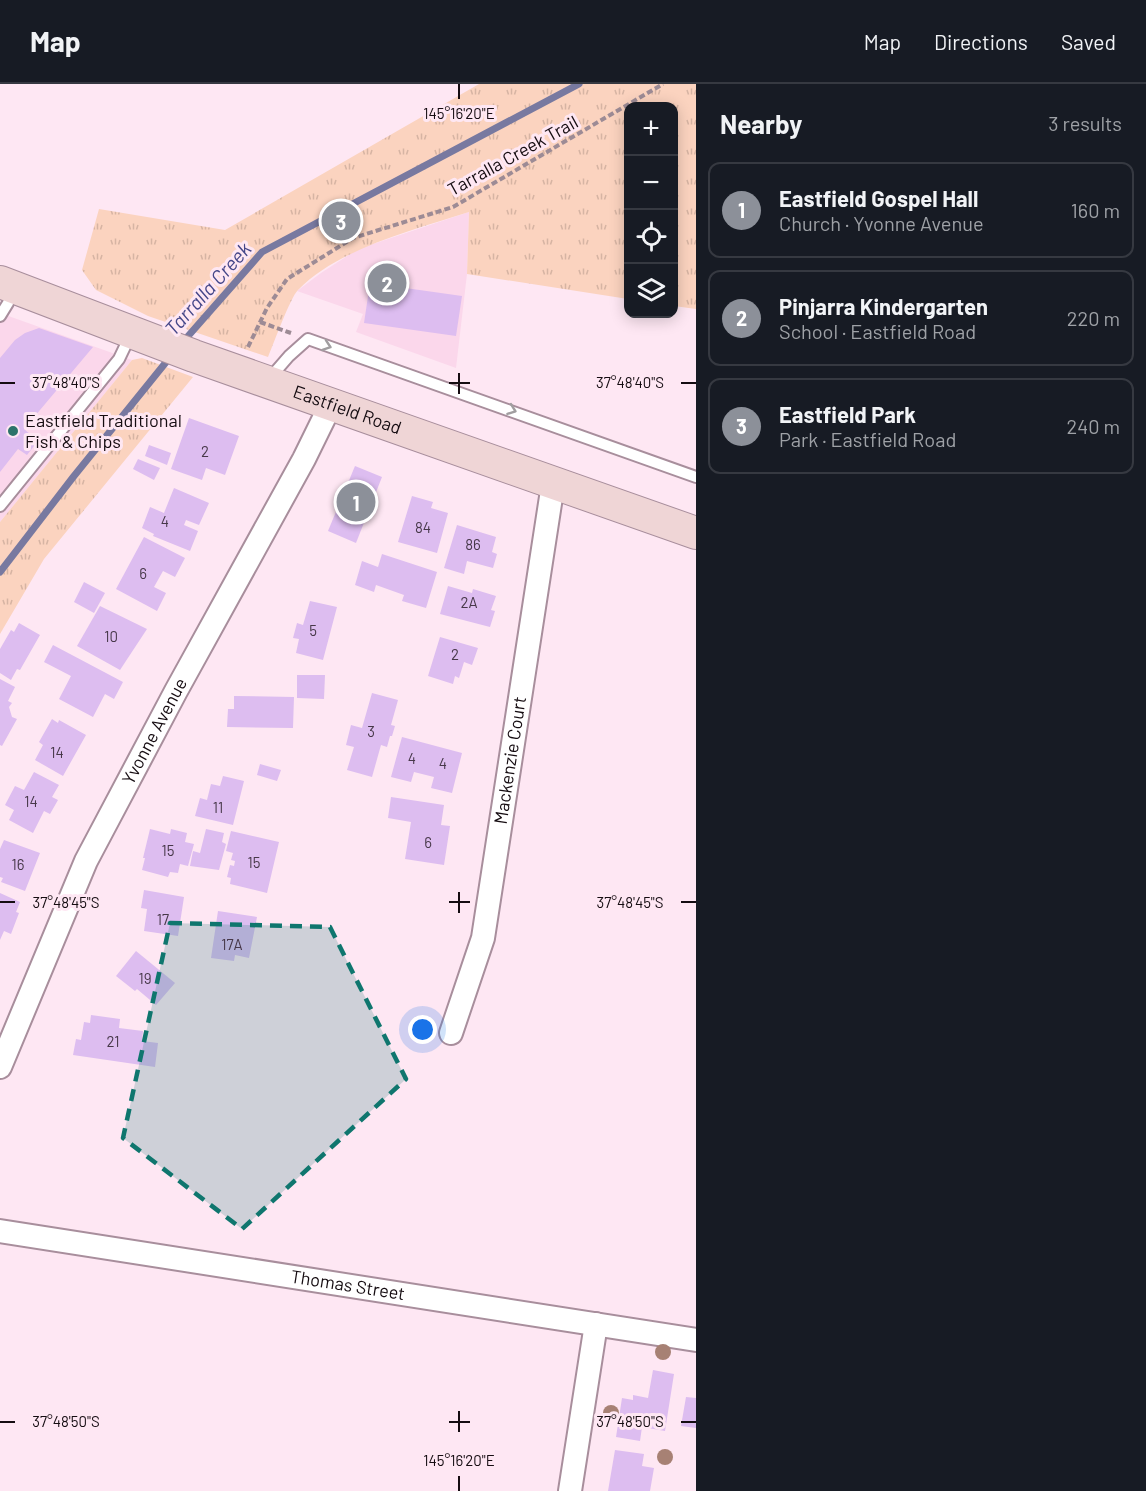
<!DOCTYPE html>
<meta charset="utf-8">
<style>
body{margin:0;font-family:Barlow,sans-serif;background:#20242c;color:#f1f3f6}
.controls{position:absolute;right:18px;top:18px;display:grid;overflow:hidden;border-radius:12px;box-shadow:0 3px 15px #0003}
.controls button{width:54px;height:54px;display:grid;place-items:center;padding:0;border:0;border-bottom:2px solid #363941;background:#171b24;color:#f1f3f6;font:30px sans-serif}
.you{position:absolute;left:423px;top:946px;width:21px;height:21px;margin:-15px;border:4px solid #fff;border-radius:50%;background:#1a73e8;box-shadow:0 0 0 9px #1a73e833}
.badge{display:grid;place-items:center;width:39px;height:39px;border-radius:50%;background:#8c9099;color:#fff;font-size:20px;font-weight:700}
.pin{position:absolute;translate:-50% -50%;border:3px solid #fff;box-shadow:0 2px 6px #0006}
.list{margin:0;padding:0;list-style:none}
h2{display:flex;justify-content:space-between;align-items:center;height:78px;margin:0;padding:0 24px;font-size:26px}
h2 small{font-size:20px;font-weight:400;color:#9ea1a6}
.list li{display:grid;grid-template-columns:39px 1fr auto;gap:18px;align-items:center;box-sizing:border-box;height:96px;margin:0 12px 12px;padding:0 12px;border:2px solid #363941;border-radius:12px}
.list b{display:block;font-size:22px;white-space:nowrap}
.list p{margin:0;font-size:20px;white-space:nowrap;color:#9ea1a6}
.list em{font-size:20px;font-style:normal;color:#9ea1a6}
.icon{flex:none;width:33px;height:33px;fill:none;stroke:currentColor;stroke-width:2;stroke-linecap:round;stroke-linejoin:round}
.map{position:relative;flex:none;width:696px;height:1407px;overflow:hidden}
header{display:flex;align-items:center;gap:36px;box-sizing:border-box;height:84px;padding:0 30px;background:#171b24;border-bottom:2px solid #363941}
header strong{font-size:28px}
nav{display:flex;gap:33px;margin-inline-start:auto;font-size:21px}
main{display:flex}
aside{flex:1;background:#171b24}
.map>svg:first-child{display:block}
</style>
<header>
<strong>Map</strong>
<nav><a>Map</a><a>Directions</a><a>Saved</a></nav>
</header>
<main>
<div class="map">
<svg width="696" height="1407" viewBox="0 0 696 1407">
<defs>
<pattern id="park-tufts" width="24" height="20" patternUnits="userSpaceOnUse" patternTransform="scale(1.5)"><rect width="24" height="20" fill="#fbd3bf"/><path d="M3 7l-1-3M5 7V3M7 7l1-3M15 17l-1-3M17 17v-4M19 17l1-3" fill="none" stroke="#d6b4a3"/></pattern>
</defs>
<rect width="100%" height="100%" fill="#fee7f3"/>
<!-- built -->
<g fill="#fbd7eb">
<path d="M 469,128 L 467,190 L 456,284 L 356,248 L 363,230 L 297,207 L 321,189 L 358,165 Z"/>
<path d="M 0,229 L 132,276 L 0,438 Z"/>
</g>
<!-- park -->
<g fill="url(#park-tufts)">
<path d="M 479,0 L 696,0 L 696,225 L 674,222 L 674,22 L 628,22 L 628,215 L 467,190 L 469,128 C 414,146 339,164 298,206 C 290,214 274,259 268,273 L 148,232 L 96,206 L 82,186 L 99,125 L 225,146 Z"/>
<path d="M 142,274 L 193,293 L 44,475 L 0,550 L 0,438 L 132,276 Z"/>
</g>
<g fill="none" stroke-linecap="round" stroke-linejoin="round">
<!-- stream -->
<g stroke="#7879a0" stroke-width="7">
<path d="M 182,259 L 262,168 L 579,0"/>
<path d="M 0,488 L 74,392 L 171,272"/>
</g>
</g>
<!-- building -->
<g fill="#ddbdf0">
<path d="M 370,199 L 462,212 L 456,252 L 364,239 Z"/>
<path d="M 39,244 L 93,263 L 24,345 L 38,357 L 27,371 L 18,365 L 0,388 L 0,274 L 15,256 L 25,249 Z"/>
<path d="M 189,334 L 239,352 L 225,391 L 206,384 L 202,396 L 171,385 Z"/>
<path d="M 149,361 L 171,369 L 167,381 L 145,372 Z"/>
<path d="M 138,375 L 160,384 L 154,396 L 133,385 Z"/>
<path d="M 355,382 L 382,393 L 356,459 L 328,447 Z"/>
<path d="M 174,404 L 209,419 L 199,441 L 186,436 L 184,441 L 198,447 L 190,467 L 153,452 L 154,450 L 142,444 L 150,423 L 164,429 Z"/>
<path d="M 412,412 L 433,418 L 431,424 L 448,429 L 437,469 L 398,458 Z"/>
<path d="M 457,441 L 496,453 L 492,468 L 497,470 L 493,484 L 467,477 L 464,490 L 444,484 Z"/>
<path d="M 144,453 L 185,474 L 175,493 L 163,487 L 154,503 L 166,509 L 157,527 L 116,505 Z"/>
<path d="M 382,470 L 437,488 L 426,524 L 402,517 L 404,511 L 376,501 L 374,508 L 355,501 L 362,477 L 378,483 Z"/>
<path d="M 84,498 L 105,509 L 94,529 L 74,518 Z"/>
<path d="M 448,502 L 472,509 L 473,505 L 496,512 L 491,526 L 495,527 L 490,543 L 440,530 Z"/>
<path d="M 310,517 L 337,523 L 323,576 L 296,569 L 299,555 L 293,554 L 297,539 L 303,541 Z"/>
<path d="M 100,522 L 147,545 L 120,586 L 77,562 Z"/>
<path d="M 19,539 L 40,551 L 20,586 L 17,585 L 11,596 L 0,589 L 0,565 L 11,546 L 14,548 Z"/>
<path d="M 440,553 L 478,564 L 472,581 L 464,578 L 459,594 L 455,592 L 453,600 L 428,592 Z"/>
<path d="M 53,561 L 123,598 L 114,615 L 105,610 L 93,633 L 59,615 L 71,592 L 44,578 Z"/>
<path d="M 297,591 L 325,591 L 324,615 L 297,614 Z"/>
<path d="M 0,595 L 15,603 L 8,617 L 12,619 L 9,623 L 12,633 L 17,635 L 2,662 L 0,661 Z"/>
<path d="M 372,609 L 398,616 L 391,641 L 395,642 L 392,652 L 390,652 L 387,663 L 381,661 L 372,693 L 347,686 L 354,663 L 346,661 L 351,641 L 362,644 Z"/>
<path d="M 234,612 L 294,613 L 293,644 L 227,643 L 228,625 L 234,625 Z"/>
<path d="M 52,635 L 58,639 L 59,636 L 86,651 L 63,692 L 35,676 L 43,661 L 39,658 Z"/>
<path d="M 402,653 L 462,669 L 452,709 L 431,704 L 434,693 L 414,688 L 411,698 L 391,693 Z"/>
<path d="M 260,680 L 281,686 L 277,697 L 257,691 Z"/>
<path d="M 34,688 L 59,701 L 52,713 L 58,716 L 50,730 L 44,727 L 33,749 L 9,736 L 14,726 L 5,721 L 15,702 L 24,706 Z"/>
<path d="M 223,692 L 244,697 L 233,741 L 195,732 L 200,714 L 207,716 L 211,700 L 220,702 Z"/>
<path d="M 391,713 L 444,721 L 441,741 L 450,742 L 444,781 L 405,775 L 411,738 L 388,734 Z"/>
<path d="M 150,745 L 170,750 L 171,745 L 187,749 L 185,758 L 194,760 L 188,782 L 180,780 L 178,789 L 170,788 L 168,793 L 142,786 L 145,774 L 143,774 Z"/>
<path d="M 206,745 L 224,749 L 222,758 L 226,760 L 219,786 L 190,782 L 193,767 L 200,769 Z"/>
<path d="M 231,747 L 279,758 L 267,809 L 230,800 L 231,794 L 227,793 L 230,781 L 234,782 L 235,777 L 231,776 L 233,769 L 226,767 Z"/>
<path d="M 4,756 L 40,769 L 25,807 L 1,798 L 3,794 L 0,793 L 0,765 Z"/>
<path d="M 144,806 L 184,813 L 178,852 L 144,847 L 147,825 L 141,824 Z"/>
<path d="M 0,809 L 20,818 L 16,828 L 19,829 L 11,850 L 4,847 L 0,856 Z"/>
<path d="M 218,827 L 257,833 L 249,874 L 235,871 L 234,877 L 211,874 Z"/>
<path d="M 136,867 L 175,899 L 156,921 L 137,905 L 135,907 L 116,892 Z"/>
<path d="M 91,931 L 120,935 L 119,944 L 143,947 L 142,957 L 158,959 L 155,983 L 73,971 L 76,955 L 81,956 L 84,938 L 90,939 Z"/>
<path d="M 653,1286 L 674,1290 L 665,1347 L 642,1343 L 640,1357 L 616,1353 L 622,1314 L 633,1316 L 633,1311 L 648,1314 Z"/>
<path d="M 686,1313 L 696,1314 L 696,1344 L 681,1342 Z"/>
<path d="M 615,1366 L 644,1370 L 642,1382 L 654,1384 L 650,1407 L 608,1407 Z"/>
</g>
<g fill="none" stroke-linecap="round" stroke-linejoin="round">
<defs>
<g id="lane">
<path d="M 0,232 L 8,219 L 13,206"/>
<path d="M 269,295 L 289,272 L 308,255 L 696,393"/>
<path d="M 0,422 L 119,275 L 130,252"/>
</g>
<g id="street">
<path id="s1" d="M 451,949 L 483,854 L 553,400"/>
<path id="s2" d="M 0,983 L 86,777 L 176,607 L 304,375 L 331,320"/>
<path id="s3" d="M 0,1147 L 696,1256"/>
<path d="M 570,1407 L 596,1240"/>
</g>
<g id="secondary">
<path id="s4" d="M 0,198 L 194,272 L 696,449"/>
</g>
</defs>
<!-- lane casing -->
<use href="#lane" stroke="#a88e9c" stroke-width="14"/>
<!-- street casing -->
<use href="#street" stroke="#a88e9c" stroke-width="26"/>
<!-- secondary casing -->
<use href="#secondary" stroke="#a88e9c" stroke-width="34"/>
<!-- path -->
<g stroke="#9d8b95" stroke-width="4" stroke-dasharray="6 3" stroke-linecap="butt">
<path d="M 260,238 L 291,249"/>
<path d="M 248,263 L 267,224 L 287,195 L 353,154 L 453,123 L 663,0"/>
</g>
<!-- lane -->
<use href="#lane" stroke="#fff" stroke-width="10"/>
<!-- street -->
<use href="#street" stroke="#fff" stroke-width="22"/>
<!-- secondary -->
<use href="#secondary" stroke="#efd5d6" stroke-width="32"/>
</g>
<!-- trees -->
<g fill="#a78174">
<circle cx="663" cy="1268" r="8"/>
<circle cx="611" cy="1329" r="8"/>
<circle cx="665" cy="1373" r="8"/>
</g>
<!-- one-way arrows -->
<defs><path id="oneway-chevron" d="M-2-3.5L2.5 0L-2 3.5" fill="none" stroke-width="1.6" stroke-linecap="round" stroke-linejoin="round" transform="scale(1.5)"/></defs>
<g stroke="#a19ea0">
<use href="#oneway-chevron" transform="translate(327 262) rotate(19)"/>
<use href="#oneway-chevron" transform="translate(512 326) rotate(20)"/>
</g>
<!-- marked area -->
<path fill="#0f766e" fill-opacity="0.2" stroke="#0f766e" stroke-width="4.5" stroke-dasharray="12 8" stroke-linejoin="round" d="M 170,839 L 330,843 L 406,995 L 242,1145 L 123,1054 Z"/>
<!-- ticks -->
<path fill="none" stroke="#150c11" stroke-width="2" d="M 459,0 L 459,15M 459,289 L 459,310M 0,299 L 15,299M 449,299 L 470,299M 681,299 L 696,299M 459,808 L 459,829M 0,818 L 15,818M 449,818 L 470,818M 681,818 L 696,818M 459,1327 L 459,1348M 0,1338 L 15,1338M 449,1338 L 470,1338M 681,1338 L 696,1338M 459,1392 L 459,1407"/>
<!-- markers -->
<circle fill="#2c736a" stroke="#fee7f3" stroke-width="2" cx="13" cy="347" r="6"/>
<g text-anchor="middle" stroke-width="6" stroke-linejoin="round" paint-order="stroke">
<!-- number labels -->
<g font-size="15" fill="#473849">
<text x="205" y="373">2</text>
<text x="165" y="443">4</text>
<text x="423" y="449">84</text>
<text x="473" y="466">86</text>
<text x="143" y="495">6</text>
<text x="469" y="524">2A</text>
<text x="313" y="552">5</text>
<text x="111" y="558">10</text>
<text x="455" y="576">2</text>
<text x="371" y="653">3</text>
<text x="57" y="674">14</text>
<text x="412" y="680">4</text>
<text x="443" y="685">4</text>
<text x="31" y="723">14</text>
<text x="218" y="729">11</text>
<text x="428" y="764">6</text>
<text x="168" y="772">15</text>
<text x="254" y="784">15</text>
<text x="18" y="786">16</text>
<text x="163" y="841">17</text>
<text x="232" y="866">17A</text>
<text x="145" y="900">19</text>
<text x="113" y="963">21</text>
</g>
<!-- street labels -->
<g font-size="18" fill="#150c11" stroke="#fee7f3">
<text transform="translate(513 72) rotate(-29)" y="6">Tarralla Creek Trail</text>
<text dy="6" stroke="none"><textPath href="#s4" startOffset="370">Eastfield Road</textPath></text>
<text dy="6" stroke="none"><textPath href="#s2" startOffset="370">Yvonne Avenue</textPath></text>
<text dy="6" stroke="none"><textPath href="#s1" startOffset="280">Mackenzie Court</textPath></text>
<text dy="6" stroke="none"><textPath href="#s3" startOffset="352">Thomas Street</textPath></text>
</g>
<!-- poi labels -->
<g font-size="18" fill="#150c11" stroke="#fee7f3" text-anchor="start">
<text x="25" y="343">Eastfield Traditional<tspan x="25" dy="21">Fish &amp; Chips</tspan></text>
</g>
<!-- water labels -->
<g font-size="20" font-style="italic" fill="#454789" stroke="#fee7f3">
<text transform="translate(208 205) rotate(-48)" y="7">Tarralla Creek</text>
</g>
</g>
<g font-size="15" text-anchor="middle" fill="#150c11" stroke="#fee7f3" stroke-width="6" stroke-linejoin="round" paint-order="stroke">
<text x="459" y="35">145°16'20"E</text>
<text x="66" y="304">37°48'40"S</text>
<text x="630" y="304">37°48'40"S</text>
<text x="66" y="824">37°48'45"S</text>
<text x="630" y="824">37°48'45"S</text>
<text x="66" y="1343">37°48'50"S</text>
<text x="630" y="1343">37°48'50"S</text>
<text x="459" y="1382">145°16'20"E</text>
</g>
</svg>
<div class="controls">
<button>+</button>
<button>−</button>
<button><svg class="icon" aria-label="locate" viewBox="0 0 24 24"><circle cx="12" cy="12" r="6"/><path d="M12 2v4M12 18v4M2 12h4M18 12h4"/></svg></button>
<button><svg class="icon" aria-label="layers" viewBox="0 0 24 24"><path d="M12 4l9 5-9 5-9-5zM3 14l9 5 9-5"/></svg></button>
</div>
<div class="you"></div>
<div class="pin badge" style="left:356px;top:418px">1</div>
<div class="pin badge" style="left:387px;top:199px">2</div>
<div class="pin badge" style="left:341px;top:137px">3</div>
</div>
<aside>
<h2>Nearby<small>3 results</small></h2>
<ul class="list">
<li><span class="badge">1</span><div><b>Eastfield Gospel Hall</b><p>Church · Yvonne Avenue</p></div><em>160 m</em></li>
<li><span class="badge">2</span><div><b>Pinjarra Kindergarten</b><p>School · Eastfield Road</p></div><em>220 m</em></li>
<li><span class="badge">3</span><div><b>Eastfield Park</b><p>Park · Eastfield Road</p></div><em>240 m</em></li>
</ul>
</aside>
</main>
